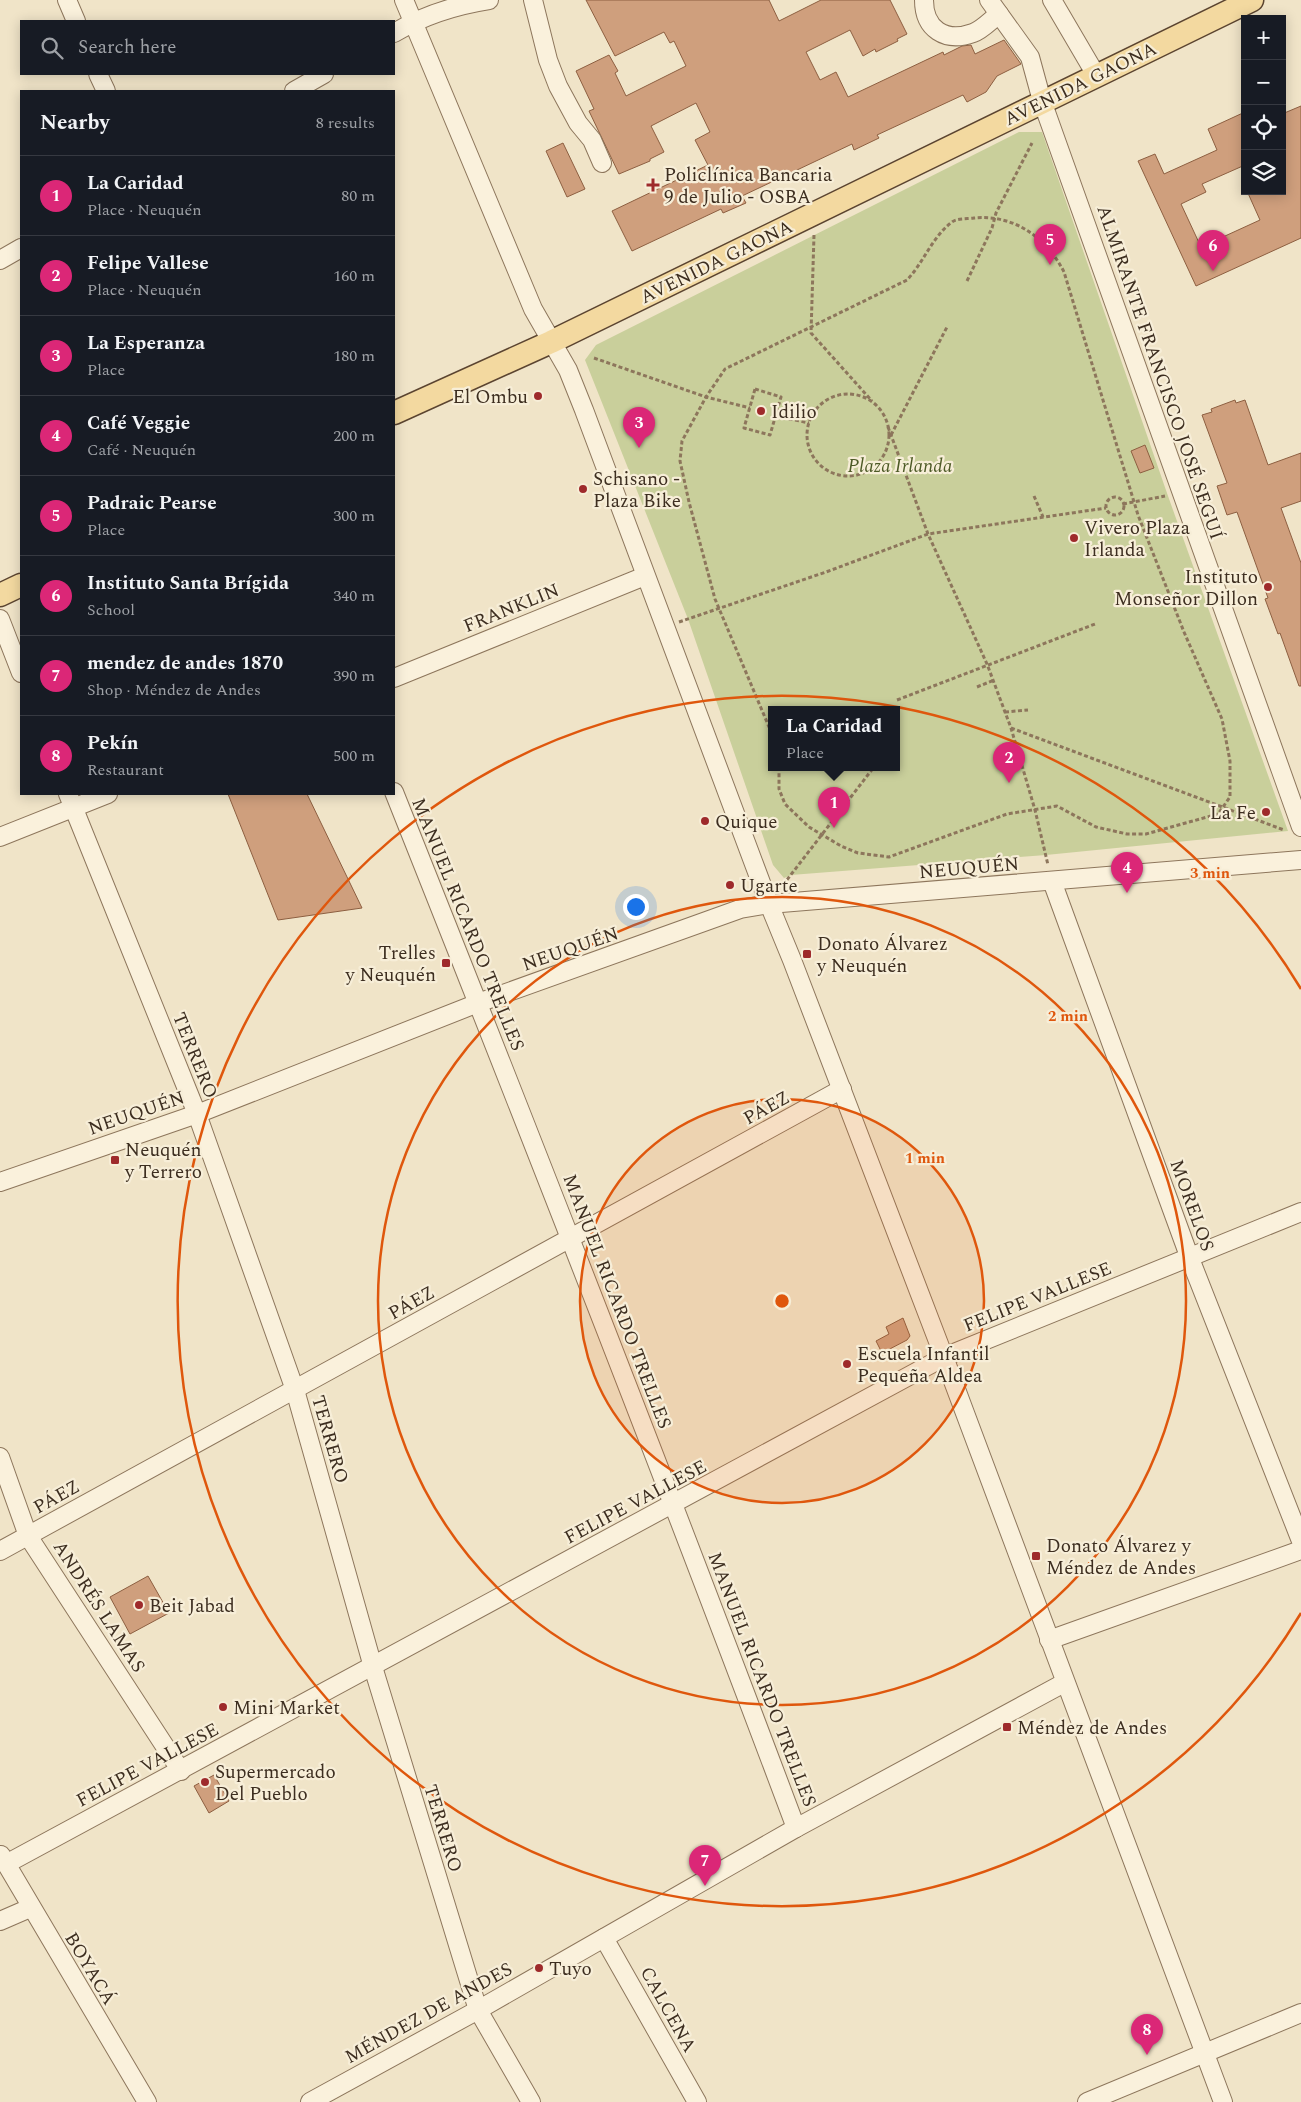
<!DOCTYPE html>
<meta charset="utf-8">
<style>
body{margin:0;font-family:Spectral,serif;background:#242831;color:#f1f3f6}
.controls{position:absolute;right:15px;top:15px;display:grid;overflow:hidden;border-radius:0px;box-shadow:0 2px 12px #0003}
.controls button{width:45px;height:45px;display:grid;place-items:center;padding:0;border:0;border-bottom:1px solid #363941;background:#171b24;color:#f1f3f6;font:25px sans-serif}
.you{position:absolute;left:635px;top:906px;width:18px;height:18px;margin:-12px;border:4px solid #fff;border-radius:50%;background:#1a73e8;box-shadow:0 0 0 8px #1a73e833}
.badge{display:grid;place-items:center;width:32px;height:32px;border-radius:50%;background:#db2777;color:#fff;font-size:16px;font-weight:700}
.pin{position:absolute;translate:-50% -41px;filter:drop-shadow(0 1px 2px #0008)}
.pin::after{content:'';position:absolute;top:26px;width:18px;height:15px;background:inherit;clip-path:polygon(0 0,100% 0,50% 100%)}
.popup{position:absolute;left:768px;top:706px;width:132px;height:65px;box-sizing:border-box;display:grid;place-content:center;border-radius:0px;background:#171b24;filter:drop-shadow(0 1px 4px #0005);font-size:16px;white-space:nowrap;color:#9ea1a6}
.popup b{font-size:19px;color:#f1f3f6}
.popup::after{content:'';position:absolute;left:50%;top:100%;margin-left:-10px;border:10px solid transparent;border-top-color:#171b24}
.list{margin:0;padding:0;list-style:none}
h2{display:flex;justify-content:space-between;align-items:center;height:65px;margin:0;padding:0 20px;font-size:21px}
h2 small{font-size:16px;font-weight:400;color:#9ea1a6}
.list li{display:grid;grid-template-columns:32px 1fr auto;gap:15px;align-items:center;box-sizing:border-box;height:80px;padding:0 20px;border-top:1px solid #363941}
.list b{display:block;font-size:19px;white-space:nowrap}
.list p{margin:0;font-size:16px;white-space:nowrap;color:#9ea1a6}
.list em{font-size:16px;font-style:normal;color:#9ea1a6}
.icon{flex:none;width:28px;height:28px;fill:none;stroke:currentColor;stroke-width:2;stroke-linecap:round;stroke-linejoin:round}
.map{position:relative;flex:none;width:1301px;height:2102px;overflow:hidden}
.search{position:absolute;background:#171b24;box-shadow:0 2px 12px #0003;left:20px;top:20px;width:375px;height:55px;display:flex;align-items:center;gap:12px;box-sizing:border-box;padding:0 18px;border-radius:0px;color:#9ea1a6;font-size:19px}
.panel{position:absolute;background:#171b24;box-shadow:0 2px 12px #0003;left:20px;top:90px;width:375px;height:705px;border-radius:0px}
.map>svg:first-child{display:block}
</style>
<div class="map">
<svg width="1301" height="2102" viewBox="0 0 1301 2102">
<rect width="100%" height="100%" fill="#f0e4c8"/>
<!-- green -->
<path fill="#c9cf9b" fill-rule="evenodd" d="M 1019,132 L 1042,132 L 1168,496 L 1288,831 L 1046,855 L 791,875 L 784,878 L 773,865 L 688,619 L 585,360 L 596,345 ZM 772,709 L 896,709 L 896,767 L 772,767 Z"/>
<!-- building -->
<g fill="#cf9f7d" stroke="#8d5f41">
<path d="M 586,0 L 769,0 L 779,21 L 821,0 L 890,0 L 907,34 L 897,39 L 898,41 L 876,52 L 875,49 L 863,56 L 850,30 L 806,52 L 820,80 L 836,72 L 848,97 L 943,52 L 944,55 L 962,46 L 971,45 L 975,54 L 1004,40 L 1021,64 L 997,76 L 986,92 L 967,102 L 963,95 L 877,135 L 879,138 L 854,150 L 852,144 L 742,196 L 746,203 L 723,213 L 721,209 L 632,251 L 612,211 L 708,165 L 695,140 L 710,132 L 696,103 L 651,126 L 664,152 L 650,159 L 650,161 L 619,174 L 589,111 L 594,109 L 576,71 L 609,55 L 618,71 L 615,73 L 626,96 L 686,66 L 674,41 L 670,43 L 664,32 L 615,56 Z"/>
<path d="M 1301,106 L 1301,238 L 1196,286 L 1138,161 L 1155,154 L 1164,174 L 1217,150 L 1208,129 L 1245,112 L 1245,165 L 1202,184 L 1206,192 L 1181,204 L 1201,247 L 1260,220 L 1247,191 L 1282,191 L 1282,114 Z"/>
<path d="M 563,143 L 585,189 L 567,197 L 546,151 Z"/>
<path d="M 1235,400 L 1236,403 L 1245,400 L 1268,465 L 1301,453 L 1301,501 L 1281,508 L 1301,563 L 1301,686 L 1299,686 L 1280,633 L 1278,634 L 1265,599 L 1268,598 L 1237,512 L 1227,515 L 1217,486 L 1227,483 L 1202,415 L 1212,412 L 1211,409 Z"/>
<path d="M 1145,445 L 1154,468 L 1140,473 L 1131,451 Z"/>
<path d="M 228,794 L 307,794 L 362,908 L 278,920 Z"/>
<path d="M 903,1318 L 910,1336 L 907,1340 L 882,1353 L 876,1341 L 889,1334 L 886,1327 Z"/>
<path d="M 148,1576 L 169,1613 L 130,1634 L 110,1597 Z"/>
<path d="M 214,1775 L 229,1801 L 209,1813 L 194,1786 Z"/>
</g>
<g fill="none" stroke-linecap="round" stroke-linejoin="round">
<defs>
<g id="minor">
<path d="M 67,0 L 76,21"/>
<path d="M 404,0 L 533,309 L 568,370 L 584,410 L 769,904 L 792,960 L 944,1357 L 1223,2102"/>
<path d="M 533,0 L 548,60 L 558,86 L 578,123 L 592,140 L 602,163"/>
<path d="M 924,0 C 924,29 945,43 973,33 C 982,30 991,20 999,14"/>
<path d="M 989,0 L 1030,57 L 1042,101 L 1301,827"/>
<path d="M 1052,0 L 1096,75"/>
<path d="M 394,33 C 422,16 457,5 489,0"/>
<path d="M 98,74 L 106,91"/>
<path d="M 294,91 L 324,74"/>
<path d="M 0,260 L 21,248"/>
<path d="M 0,619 L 21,673"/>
<path d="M 394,678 L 645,576"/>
<path d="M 394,792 C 531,1136 666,1481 796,1828"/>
<path d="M 68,794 L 197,1114 L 295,1390 L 373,1667 L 478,2010 L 531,2102"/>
<path d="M 0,837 L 108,794"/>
<path d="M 1052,881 L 1189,1256 L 1301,1541"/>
<path d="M 0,1182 L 197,1114 L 478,1003 L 740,909 L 769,904 L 1301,860"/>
<path d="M 0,1457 L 28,1536 L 181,1771"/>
<path d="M 0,1551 L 842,1089"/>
<path d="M 1049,1640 L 1301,1550"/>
<path d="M 1,1855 L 147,2102"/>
<path d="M 6,1864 L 944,1357 L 1301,1212"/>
<path d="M 0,1921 L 30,1908"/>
<path d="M 604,1938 L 697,2102"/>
<path d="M 310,2102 L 478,2010 L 796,1828 L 1064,1683"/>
<path d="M 1087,2102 L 1301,2013"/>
</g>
<g id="major">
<path d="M 394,413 L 551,342 L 1252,0"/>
<path d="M 0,595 L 21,585"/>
</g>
</defs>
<!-- minor casing -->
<use href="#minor" stroke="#8d765c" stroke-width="20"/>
<!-- major casing -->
<use href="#major" stroke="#5b4430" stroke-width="25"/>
<!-- path -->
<g stroke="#8d765c" stroke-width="3" stroke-dasharray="4 2.5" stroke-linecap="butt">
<path d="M 814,235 L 811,333 L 872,401"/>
<path d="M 967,281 L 992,228 L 996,213 L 1032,143"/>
<path d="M 594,358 L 706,397 L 750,408"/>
<path d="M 755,389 L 781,397 L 770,435 L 744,428 Z"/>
<circle cx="848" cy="435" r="41"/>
<path d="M 776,416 L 809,423"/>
<path d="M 888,427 L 928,534 L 987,664 L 1011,728 L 1035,810 L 1048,865"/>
<path d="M 891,435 L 947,327"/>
<path d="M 1034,496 L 1043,517"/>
<circle cx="1115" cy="506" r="9"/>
<path d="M 1123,504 L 1165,496"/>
<path d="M 679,622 L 826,572 L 928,534 L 1106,508"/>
<path d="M 977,687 L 994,680"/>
<path d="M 897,700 L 1095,624"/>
<path d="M 1005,712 L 1028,710"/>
<path d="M 1011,728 L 1284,830"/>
<path d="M 772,734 L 715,599 L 689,502 L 680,461 L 682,441 L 706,397 L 725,369 L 907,280 C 924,262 932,237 952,222 C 957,218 968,219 974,218 C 1014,214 1047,238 1064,272 L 1138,515 L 1184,632 L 1222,719 L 1230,761 L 1230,797 L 1218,814 L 1146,834 L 1127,834 L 1096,827 L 1057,806 L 1007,814 L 889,857 L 858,853 L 841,846 L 809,827 L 785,804 L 779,789 L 779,767"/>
<path d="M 783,885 L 874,767"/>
</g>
<!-- minor -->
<use href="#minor" stroke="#faf1dc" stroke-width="18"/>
<!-- major -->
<use href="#major" stroke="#f3d9a0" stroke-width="22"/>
</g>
<!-- distance rings -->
<circle cx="782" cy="1301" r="202" fill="#df570d" fill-opacity=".12"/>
<g fill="none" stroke="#df570d" stroke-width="2.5">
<circle cx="782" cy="1301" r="202"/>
<circle cx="782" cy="1301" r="404"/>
<path d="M1301 1613A605 605 0 1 1 1301 989"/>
</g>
<!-- markers -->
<g fill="#9e2a2b" stroke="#f7eed8" stroke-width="2">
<path d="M650.5 177.5h5v5h5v5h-5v5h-5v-5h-5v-5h5z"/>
<circle cx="538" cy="396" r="5"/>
<circle cx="761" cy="411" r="5"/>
<circle cx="583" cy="489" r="5"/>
<circle cx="1074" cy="538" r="5"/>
<circle cx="1268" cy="587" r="5"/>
<circle cx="1266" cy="812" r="5"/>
<circle cx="705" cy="821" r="5"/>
<circle cx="730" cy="885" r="5"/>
<rect x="802" y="949" width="10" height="10" rx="2.5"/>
<rect x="441" y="958" width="10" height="10" rx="2.5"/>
<rect x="110" y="1155" width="10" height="10" rx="2.5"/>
<circle cx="847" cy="1364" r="5"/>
<rect x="1031" y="1551" width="10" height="10" rx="2.5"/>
<circle cx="139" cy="1605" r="5"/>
<circle cx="223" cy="1707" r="5"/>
<rect x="1002" y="1722" width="10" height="10" rx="2.5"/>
<circle cx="205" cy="1782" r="5"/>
<circle cx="539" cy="1968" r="5"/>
</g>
<g text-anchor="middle" stroke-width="4.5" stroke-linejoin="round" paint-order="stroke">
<!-- street labels -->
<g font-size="19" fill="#3d2e20" stroke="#f7eed8">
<text transform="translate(1080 83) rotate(-26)" y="7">AVENIDA GAONA</text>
<text transform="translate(716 261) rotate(-26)" y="7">AVENIDA GAONA</text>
<text transform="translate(1161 372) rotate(71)" y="7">ALMIRANTE FRANCISCO JOSÉ SEGUÍ</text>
<text transform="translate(511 607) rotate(-22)" y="7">FRANKLIN</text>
<text transform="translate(969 867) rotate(-5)" y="7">NEUQUÉN</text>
<text transform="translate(469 924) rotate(68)" y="7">MANUEL RICARDO TRELLES</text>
<text transform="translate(570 948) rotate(-19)" y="7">NEUQUÉN</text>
<text transform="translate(196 1055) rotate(68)" y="7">TERRERO</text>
<text transform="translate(766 1107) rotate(-29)" y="7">PÁEZ</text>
<text transform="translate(136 1112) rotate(-19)" y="7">NEUQUÉN</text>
<text transform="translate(1193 1205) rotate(70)" y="7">MORELOS</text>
<text transform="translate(1037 1296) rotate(-22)" y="7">FELIPE VALLESE</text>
<text transform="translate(618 1301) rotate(69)" y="7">MANUEL RICARDO TRELLES</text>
<text transform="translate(411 1302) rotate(-29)" y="7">PÁEZ</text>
<text transform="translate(331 1439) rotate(74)" y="7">TERRERO</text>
<text transform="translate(56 1496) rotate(-29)" y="7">PÁEZ</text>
<text transform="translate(635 1501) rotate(-28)" y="7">FELIPE VALLESE</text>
<text transform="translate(100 1606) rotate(57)" y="7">ANDRÉS LAMAS</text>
<text transform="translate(763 1679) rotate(69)" y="7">MANUEL RICARDO TRELLES</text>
<text transform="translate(147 1764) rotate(-28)" y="7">FELIPE VALLESE</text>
<text transform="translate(444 1828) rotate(73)" y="7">TERRERO</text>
<text transform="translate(91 1968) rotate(59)" y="7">BOYACÁ</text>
<text transform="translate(669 2009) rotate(61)" y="7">CALCENA</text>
<text transform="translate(428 2012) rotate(-29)" y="7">MÉNDEZ DE ANDES</text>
</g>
<!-- poi labels -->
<g font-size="19" fill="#3d2e20" stroke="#f7eed8" text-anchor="start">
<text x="664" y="181">Policlínica Bancaria<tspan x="664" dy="22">9 de Julio - OSBA</tspan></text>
<text x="528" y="403" text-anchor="end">El Ombu</text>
<text x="771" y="418">Idilio</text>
<text x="593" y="485">Schisano -<tspan x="593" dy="22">Plaza Bike</tspan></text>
<text x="1084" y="534">Vivero Plaza<tspan x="1084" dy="22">Irlanda</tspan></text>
<text x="1258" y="583" text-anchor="end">Instituto<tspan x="1258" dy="22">Monseñor Dillon</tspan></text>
<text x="1256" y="819" text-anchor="end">La Fe</text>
<text x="715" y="828">Quique</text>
<text x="740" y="892">Ugarte</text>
<text x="817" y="950">Donato Álvarez<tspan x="817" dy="22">y Neuquén</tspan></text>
<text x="436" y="959" text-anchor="end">Trelles<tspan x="436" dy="22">y Neuquén</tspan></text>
<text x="125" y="1156">Neuquén<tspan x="125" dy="22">y Terrero</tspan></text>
<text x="857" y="1360">Escuela Infantil<tspan x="857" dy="22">Pequeña Aldea</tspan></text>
<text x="1046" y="1552">Donato Álvarez y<tspan x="1046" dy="22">Méndez de Andes</tspan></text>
<text x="149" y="1612">Beit Jabad</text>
<text x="233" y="1714">Mini Market</text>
<text x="1017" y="1734">Méndez de Andes</text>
<text x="215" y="1778">Supermercado<tspan x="215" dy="22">Del Pueblo</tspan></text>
<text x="549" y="1975">Tuyo</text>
</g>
<!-- park labels -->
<g font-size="19" font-style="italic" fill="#4d5a26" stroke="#f7eed8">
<text x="900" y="472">Plaza Irlanda</text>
</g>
</g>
<circle cx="782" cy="1301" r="8" fill="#df570d" stroke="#f7eed8" stroke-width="2.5"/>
<g font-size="15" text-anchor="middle" font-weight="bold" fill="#df570d" stroke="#f7eed8" stroke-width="4.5" stroke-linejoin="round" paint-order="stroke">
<text x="1210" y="878">3 min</text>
<text x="1068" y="1021">2 min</text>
<text x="925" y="1163">1 min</text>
</g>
</svg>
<div class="controls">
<button>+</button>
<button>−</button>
<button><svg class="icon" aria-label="locate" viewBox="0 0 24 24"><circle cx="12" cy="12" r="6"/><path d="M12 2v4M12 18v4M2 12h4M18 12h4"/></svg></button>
<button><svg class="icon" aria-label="layers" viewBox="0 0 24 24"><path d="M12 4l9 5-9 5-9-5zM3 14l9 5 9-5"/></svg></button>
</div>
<div class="you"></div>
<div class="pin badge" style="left:834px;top:828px">1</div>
<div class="popup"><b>La Caridad</b>Place</div>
<div class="pin badge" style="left:1009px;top:783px">2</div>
<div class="pin badge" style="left:639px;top:448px">3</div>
<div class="pin badge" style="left:1127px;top:893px">4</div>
<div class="pin badge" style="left:1050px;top:265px">5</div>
<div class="pin badge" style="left:1213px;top:271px">6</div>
<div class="pin badge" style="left:705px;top:1886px">7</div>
<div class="pin badge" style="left:1147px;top:2055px">8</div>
<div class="search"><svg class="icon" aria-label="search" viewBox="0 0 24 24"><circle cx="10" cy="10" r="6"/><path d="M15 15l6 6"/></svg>Search here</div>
<section class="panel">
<h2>Nearby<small>8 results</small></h2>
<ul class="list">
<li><span class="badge">1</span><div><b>La Caridad</b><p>Place · Neuquén</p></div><em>80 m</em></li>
<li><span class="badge">2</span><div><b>Felipe Vallese</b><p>Place · Neuquén</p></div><em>160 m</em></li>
<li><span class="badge">3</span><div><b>La Esperanza</b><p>Place</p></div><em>180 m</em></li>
<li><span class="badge">4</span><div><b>Café Veggie</b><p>Café · Neuquén</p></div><em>200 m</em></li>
<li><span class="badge">5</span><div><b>Padraic Pearse</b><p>Place</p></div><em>300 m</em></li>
<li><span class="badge">6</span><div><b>Instituto Santa Brígida</b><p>School</p></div><em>340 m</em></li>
<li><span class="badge">7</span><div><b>mendez de andes 1870</b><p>Shop · Méndez de Andes</p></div><em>390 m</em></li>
<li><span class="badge">8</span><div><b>Pekín</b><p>Restaurant</p></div><em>500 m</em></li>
</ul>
</section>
</div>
